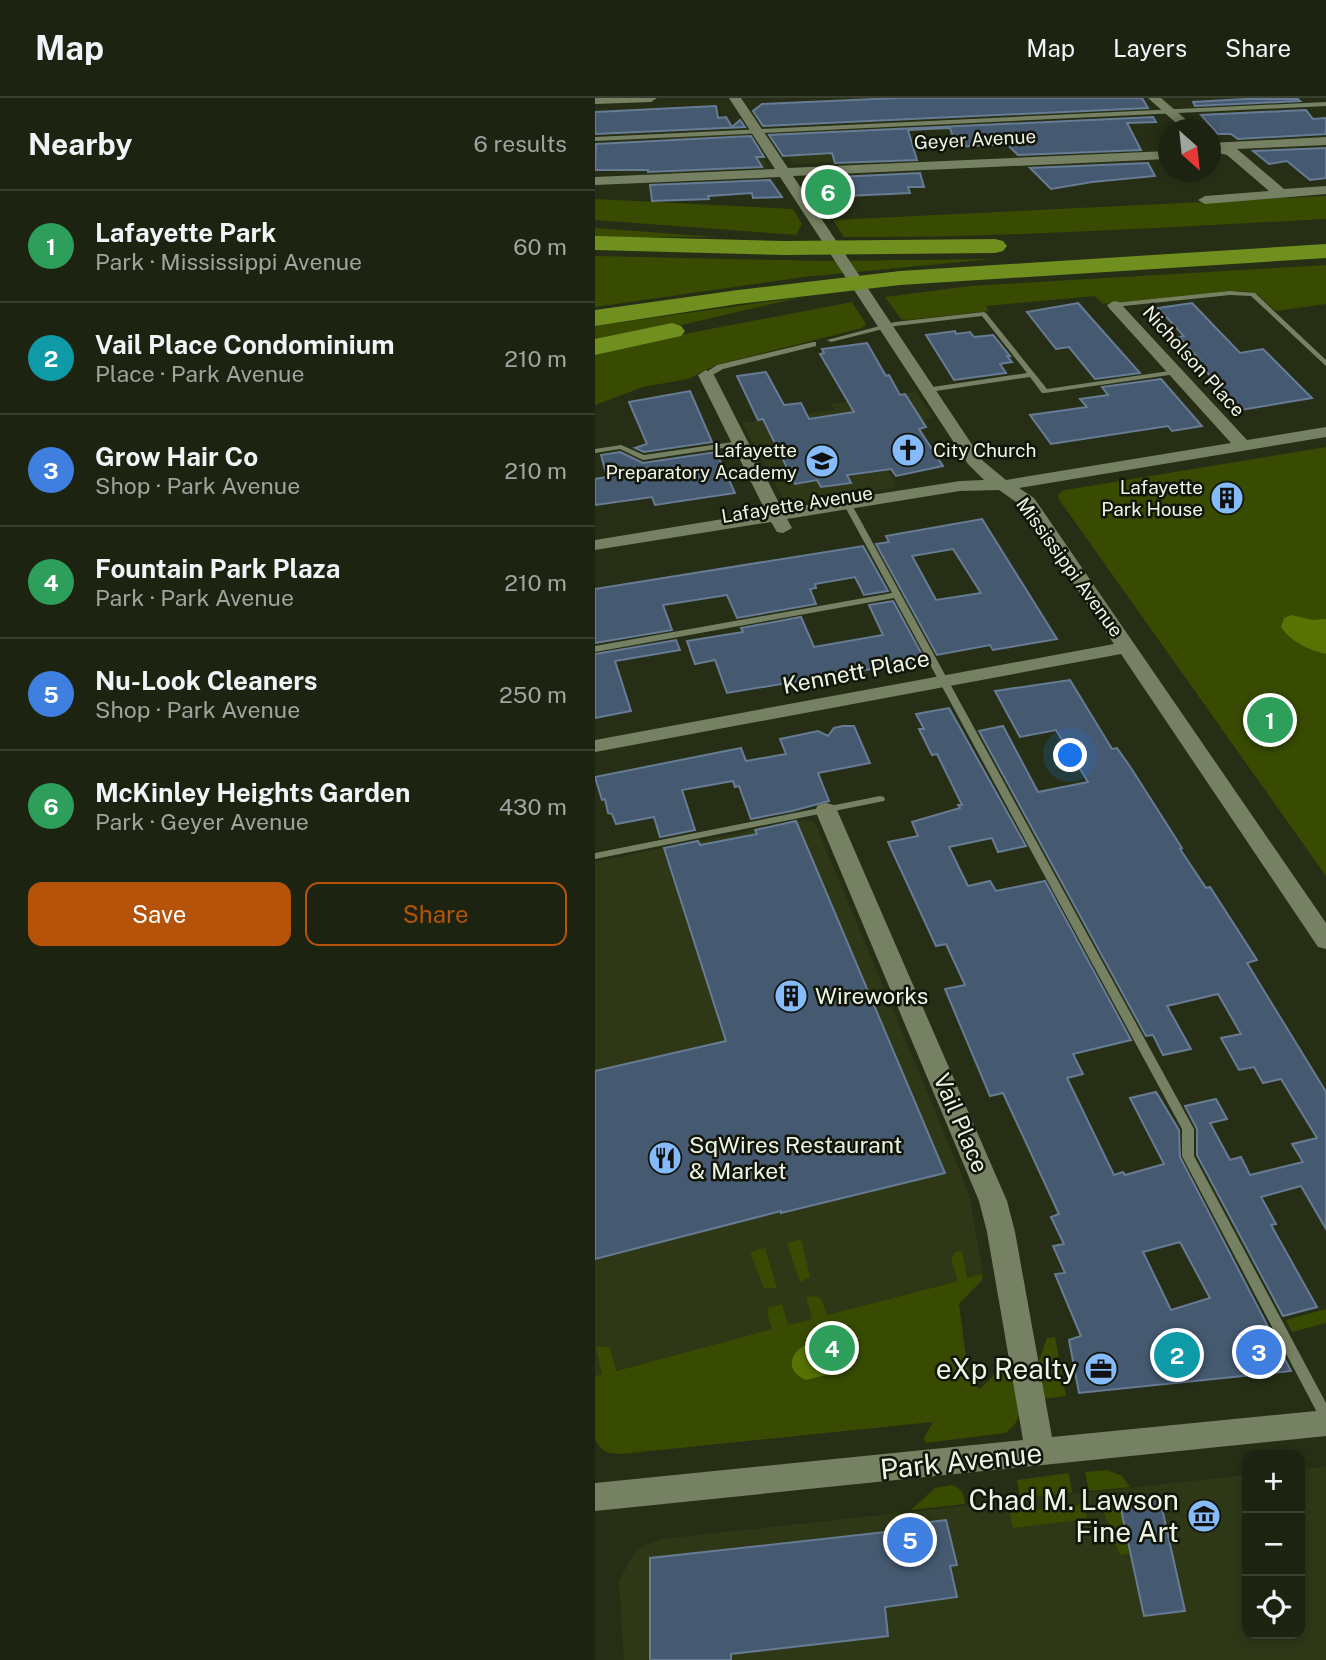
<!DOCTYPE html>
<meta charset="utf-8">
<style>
body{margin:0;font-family:"Public Sans",sans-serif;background:#292f1e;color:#f1f3f6}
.controls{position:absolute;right:21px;bottom:21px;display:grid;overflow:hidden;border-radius:14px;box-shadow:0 4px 10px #0003}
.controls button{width:63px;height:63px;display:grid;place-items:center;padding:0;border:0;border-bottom:2px solid #3a4030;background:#1c2310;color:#f1f3f6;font:35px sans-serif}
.compass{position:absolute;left:563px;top:21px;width:63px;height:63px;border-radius:50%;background:#1c2310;box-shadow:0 4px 10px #0003;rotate:153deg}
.you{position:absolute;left:476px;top:658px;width:24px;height:24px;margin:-18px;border:5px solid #fff;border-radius:50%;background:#1a73e8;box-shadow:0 0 0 10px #1a73e833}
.badge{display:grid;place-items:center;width:46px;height:46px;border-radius:50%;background:#b45309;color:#fff;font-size:23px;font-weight:700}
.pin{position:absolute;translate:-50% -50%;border:4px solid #fff;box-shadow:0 2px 7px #0006}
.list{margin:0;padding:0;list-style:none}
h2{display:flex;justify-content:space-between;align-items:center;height:91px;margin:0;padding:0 28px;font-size:30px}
h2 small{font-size:23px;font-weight:400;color:#a0a49f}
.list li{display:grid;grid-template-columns:46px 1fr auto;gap:21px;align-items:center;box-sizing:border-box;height:112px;padding:0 28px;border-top:2px solid #3a4030}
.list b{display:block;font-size:26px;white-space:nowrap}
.list p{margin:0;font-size:23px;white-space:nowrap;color:#a0a49f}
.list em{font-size:23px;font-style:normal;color:#a0a49f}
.actions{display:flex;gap:14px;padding:21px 28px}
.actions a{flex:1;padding:16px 0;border:2px solid #b45309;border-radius:14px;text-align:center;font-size:24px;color:#b45309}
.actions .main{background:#b45309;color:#fff}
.icon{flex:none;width:38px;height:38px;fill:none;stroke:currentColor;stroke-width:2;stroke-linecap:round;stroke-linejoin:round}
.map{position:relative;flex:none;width:731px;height:1562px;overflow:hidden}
header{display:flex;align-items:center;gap:42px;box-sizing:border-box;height:98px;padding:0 35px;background:#1c2310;border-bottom:2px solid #3a4030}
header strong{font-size:33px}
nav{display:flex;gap:38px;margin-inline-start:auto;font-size:24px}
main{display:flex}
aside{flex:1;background:#1c2310}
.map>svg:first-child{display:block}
</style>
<header>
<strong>Map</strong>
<nav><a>Map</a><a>Layers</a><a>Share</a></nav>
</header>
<main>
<aside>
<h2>Nearby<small>6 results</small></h2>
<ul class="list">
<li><span class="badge" style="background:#2e9e5b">1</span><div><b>Lafayette Park</b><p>Park · Mississippi Avenue</p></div><em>60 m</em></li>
<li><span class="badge" style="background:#0f9aa8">2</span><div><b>Vail Place Condominium</b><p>Place · Park Avenue</p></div><em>210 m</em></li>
<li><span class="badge" style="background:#3f7fe0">3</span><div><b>Grow Hair Co</b><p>Shop · Park Avenue</p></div><em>210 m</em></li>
<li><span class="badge" style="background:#2e9e5b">4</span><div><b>Fountain Park Plaza</b><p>Park · Park Avenue</p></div><em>210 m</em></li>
<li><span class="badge" style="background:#3f7fe0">5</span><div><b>Nu-Look Cleaners</b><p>Shop · Park Avenue</p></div><em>250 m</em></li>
<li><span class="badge" style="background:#2e9e5b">6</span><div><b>McKinley Heights Garden</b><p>Park · Geyer Avenue</p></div><em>430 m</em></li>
</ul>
<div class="actions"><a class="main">Save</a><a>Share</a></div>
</aside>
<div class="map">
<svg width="731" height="1562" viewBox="0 0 731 1562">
<rect width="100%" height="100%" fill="#262f15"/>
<!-- built -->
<g fill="#2e3817">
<path d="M 241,31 L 247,64 L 201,66 L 198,65 L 175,33 Z"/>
<path d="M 152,35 L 173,67 L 171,69 L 77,75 L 74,39 Z"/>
<path d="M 321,294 L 338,320 L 269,331 L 303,389 L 199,405 L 190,404 L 147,325 L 239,312 L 236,306 Z"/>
<path d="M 209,722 L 217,723 L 221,727 L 367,1078 L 375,1101 L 388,1176 L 0,1278 L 0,764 Z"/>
<path d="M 731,1369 L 731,1562 L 29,1562 L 24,1483 L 39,1455 L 52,1446 L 67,1441 L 652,1377 L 652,1536 L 705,1536 L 705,1371 Z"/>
</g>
<!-- green -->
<g fill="#384b00">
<path d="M 731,98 L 731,121 C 570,129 410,140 249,139 L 238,122 Z"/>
<path d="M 0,101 L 198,111 L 207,126 L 201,137 L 0,122 Z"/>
<path d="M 0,130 L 121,139 L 0,139 Z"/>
<path d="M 0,158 L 231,163 L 397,161 L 209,179 L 0,209 Z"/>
<path d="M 731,167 L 731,206 L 681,213 L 662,196 L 647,193 L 508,206 L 500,198 L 391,208 L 394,213 L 312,222 L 306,221 L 290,199 L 375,188 Z"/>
<path d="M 207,199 L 0,247 L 0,228 Z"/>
<path d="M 257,204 L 271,226 L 267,230 L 121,267 L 93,281 L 48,289 L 0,307 L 0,253 Z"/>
<path d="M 731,349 L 731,778 L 463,400 L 465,394 L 470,392 Z"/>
<path d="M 206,1141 L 215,1179 L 205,1184 L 192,1145 Z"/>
<path d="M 170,1150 L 182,1190 L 169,1190 L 155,1154 Z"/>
<path d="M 367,1153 L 372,1180 L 388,1176 L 387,1182 L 364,1206 L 374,1283 L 385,1291 L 404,1272 L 417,1269 C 422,1293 435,1320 410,1335 L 330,1345 L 329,1340 L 338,1324 L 26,1356 C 12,1356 6,1353 0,1341 L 0,1278 L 7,1276 L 1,1249 L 15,1249 L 21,1273 L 177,1231 L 172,1214 L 174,1209 L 187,1206 L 193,1227 L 217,1221 L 211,1199 L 221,1198 L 226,1201 L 232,1217 L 363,1183 L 356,1161 L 360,1154 Z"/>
<path d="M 731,1211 L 731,1225 L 697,1234 L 691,1222 Z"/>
<path d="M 460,1239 L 471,1298 L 447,1301 L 442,1268 L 452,1240 Z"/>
<path d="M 512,1372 L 527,1378 L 535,1389 L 494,1393 L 490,1374 Z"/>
<path d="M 474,1375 L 477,1395 L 425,1401 L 422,1382 Z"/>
<path d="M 357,1387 C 367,1391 369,1396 370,1406 L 316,1412 L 340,1390 Z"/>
<path d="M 524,1402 L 536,1455 L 525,1457 L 505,1404 Z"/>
<path d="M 489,1406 L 492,1421 L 418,1430 L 415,1415 Z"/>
</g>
<!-- water -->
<g fill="#587303">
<path d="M 696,517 L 718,522 L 731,521 L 731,556 C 714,552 696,544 686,529 L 689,520 Z"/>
<path d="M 220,1245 L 233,1250 C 241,1260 240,1268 231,1277 L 211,1282 C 186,1272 197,1247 220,1245 Z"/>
</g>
<!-- building -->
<g fill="#455970" stroke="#677b94" stroke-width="2" fill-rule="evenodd">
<path d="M 303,0 L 547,0 L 553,10 L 168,28 L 158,13 L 167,6 Z"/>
<path d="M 650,1 L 703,1 L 705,3 L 600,8 L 598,4 Z"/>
<path d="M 121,8 L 123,20 L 131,19 L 137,29 L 145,22 L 150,29 L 0,36 L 0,14 Z"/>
<path d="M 711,12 L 718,21 L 731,20 L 731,36 L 643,41 L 636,36 L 623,36 L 606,17 Z"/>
<path d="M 558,19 L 561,24 L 532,25 L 546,52 L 423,57 L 412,46 L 361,49 L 355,30 L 313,32 L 322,62 L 240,65 L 237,55 L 188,58 L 174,37 Z"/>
<path d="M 156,38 L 169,59 L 161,59 L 167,69 L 53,74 L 53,72 L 0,72 L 1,46 Z"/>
<path d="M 731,50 L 731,80 L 715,82 L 692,63 L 674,66 L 658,53 Z"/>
<path d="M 553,65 L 560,78 L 497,84 L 456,91 L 435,70 Z"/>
<path d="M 325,75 L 329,89 L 313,89 L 315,95 L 251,98 L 250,94 L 247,94 L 243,79 Z"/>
<path d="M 175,82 L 187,99 L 158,100 L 157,95 L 113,98 L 114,101 L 57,103 L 55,87 Z"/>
<path d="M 483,205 L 497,221 L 545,275 L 500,281 L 474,249 L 461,251 L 432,214 Z"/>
<path d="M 597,205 L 645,255 L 668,251 L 717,300 L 646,312 L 600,261 L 604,261 L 584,239 L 589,238 L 563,210 Z"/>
<path d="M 360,233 L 361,236 L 375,234 L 379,239 L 398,237 L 415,258 L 412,258 L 417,264 L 405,266 L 411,275 L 359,282 L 331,237 Z"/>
<path d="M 272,245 L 291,278 L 294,277 L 305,297 L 310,296 L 331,329 L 324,331 L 348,368 L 301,378 L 296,371 L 252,377 L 256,385 L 226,389 L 222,382 L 200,386 L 168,321 L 163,322 L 142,278 L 171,274 L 189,307 L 206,305 L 214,321 L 259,314 L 225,256 L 229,255 L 227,251 Z"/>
<path d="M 566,281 L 607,328 L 577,333 L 573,328 L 456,346 L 435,317 L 492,309 L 485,301 L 513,297 L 507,289 Z"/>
<path d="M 95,293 L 117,344 L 49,354 L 40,350 L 52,346 L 34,304 Z"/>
<path d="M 25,354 L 48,365 L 121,354 L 140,395 L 60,407 L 57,399 L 0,407 L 0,381 L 12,379 L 6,357 Z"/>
<path d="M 387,421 L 462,541 L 398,552 L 395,547 L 342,557 L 281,446 L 294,444 L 291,438 ZM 358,451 L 386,495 L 341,502 L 317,458 Z"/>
<path d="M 268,448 L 293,493 L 269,497 L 260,479 L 220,486 L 221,490 L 215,491 L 221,506 L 142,520 L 132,497 L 68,507 L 77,532 L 0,545 L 0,491 Z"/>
<path d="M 298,503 L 330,562 L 132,595 L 120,562 L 100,566 L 92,543 L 148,534 L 146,530 L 206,519 L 219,549 L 288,537 L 274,507 Z"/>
<path d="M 81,542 L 85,552 L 20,563 L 36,613 L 0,620 L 0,556 Z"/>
<path d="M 475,582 L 517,651 L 522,650 L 536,670 L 587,750 L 585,751 L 611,790 L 615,789 L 662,862 L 652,865 L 731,994 L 731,1131 L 706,1088 L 666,1099 L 681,1126 L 676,1127 L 722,1209 L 688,1218 L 602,1057 L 602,1031 L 590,1008 L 621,1001 L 632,1021 L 615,1025 L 635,1062 L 646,1059 L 655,1077 L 708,1064 L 697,1046 L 722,1040 L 686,981 L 668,985 L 659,969 L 644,972 L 626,940 L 646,936 L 623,896 L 572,908 L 596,951 L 568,957 L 558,937 L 551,938 L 384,633 L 408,628 L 443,694 L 493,684 L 461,632 L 425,639 L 400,593 Z"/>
<path d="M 354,610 L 431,748 L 403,754 L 397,740 L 354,749 L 373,788 L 395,783 L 401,793 L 450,783 L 536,942 L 478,956 L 488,976 L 472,980 L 519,1077 L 528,1074 L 530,1077 L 569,1066 L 535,1000 L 561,994 L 584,1032 L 585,1059 L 696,1273 L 484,1295 L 474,1242 L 486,1238 L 460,1176 L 470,1175 L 458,1148 L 469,1146 L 456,1119 L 464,1116 L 408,995 L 395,998 L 350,891 L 370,887 L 351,846 L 341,848 L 293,744 L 323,738 L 317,724 L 365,710 L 363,707 L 367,707 L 342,656 L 337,657 L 324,631 L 329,631 L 321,616 ZM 585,1144 L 615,1200 L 576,1212 L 548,1154 Z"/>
<path d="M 248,628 L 259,628 L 275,665 L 223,675 L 234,703 L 197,713 L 156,721 L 144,688 L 140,689 L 138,683 L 87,692 L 100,732 L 65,739 L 59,719 L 21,726 L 17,716 L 13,715 L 10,701 L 7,702 L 0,679 L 146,650 L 151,663 L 191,656 L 185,641 L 223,633 L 233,638 L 239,630 Z"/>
<path d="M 201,723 L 350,1075 L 186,1115 L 186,1113 L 0,1161 L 0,973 L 131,943 L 69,750 L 103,743 L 105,747 L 162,736 L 160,732 Z"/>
<path d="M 564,1397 L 590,1513 L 549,1518 L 524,1402 Z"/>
<path d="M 351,1422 L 362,1467 L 355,1468 L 362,1499 L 290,1509 L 293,1538 L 136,1556 L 136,1562 L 55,1562 L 55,1460 L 300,1433 L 299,1428 Z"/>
</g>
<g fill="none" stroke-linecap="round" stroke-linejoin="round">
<!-- service -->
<g fill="#768163" fill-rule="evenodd">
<path d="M 731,4 L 731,8 L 0,43 L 0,39 Z"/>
<path d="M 635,193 L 660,195 L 731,262 L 731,268 L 656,198 L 635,197 L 519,209 L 516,207 L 519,205 Z"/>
<path d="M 389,214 L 391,215 L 452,291 L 581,272 L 585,274 L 581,276 L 450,295 L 447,295 L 435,279 L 334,294 L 330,292 L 331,290 L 432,275 L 387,218 L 300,228 L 236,244 L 232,242 L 300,224 Z"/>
<path d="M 218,244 L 221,244 L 221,248 L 128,271 L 114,279 L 107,277 L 122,267 Z"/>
<path d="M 145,343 L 149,345 L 148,347 L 48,362 L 25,351 L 0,355 L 0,351 L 26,347 L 49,357 Z"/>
<path d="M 250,405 L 253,405 L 257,407 L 599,1031 L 599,1058 L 731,1305 L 731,1324 L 726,1322 L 587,1058 L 587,1031 L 299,500 L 0,554 L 0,548 L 297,495 L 249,407 Z"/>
<path d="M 285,698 L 289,699 L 290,701 L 289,703 L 0,761 L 0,755 Z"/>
</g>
<!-- minor -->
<g fill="#768163" fill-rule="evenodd">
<path d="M 0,0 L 62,0 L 56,4 L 0,6 Z"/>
<path d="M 134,0 L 146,0 L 193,70 L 573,53 L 573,61 L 198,78 L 388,363 L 411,382 L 636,345 L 514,210 L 512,207 L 519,203 L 524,204 L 652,342 L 731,329 L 731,339 L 424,390 L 439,400 L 731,825 L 731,851 L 723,849 L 526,556 L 0,654 L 0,642 L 519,546 L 427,408 L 404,392 L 365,393 L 192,421 L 197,430 L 188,435 L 182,434 L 176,424 L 0,452 L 0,442 L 171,414 L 103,277 L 111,272 L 119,277 L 187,411 L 365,383 L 389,382 L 373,366 L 185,79 L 0,87 L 0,79 L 180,71 Z"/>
<path d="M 553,0 L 566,0 L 603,32 L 589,32 Z"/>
<path d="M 731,39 L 731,47 L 642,51 L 689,91 L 731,88 L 731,96 L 610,106 L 603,102 L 610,98 L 674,93 L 632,57 L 615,53 L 615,45 Z"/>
<path d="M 231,705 L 239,707 L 242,712 L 412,1103 L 420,1134 L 457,1339 L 731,1312 L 731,1338 L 0,1413 L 0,1385 L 428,1342 L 392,1134 L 384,1103 L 220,712 L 223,707 Z"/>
</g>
<!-- motorway -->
<g fill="#708f1e" fill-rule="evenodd">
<path d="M 0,138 L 189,143 L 400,141 L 408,143 L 412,148 L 408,153 L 400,155 L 189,157 L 0,152 Z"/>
<path d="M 731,146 L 731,160 L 305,187 L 143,206 L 0,228 L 0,212 L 143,192 L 305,173 Z"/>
<path d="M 77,225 L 86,228 L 90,233 L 86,238 L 0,257 L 0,241 Z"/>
</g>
</g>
<!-- icons -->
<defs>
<symbol id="church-disc" viewBox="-11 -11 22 22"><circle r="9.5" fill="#85bbfb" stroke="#11150a"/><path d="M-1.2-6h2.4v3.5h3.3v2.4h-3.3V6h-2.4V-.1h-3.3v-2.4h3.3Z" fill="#111"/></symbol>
<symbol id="school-disc" viewBox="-11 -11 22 22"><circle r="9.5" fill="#85bbfb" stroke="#11150a"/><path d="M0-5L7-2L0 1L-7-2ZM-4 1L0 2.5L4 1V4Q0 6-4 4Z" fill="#111"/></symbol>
<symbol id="building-disc" viewBox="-11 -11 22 22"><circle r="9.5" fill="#85bbfb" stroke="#11150a"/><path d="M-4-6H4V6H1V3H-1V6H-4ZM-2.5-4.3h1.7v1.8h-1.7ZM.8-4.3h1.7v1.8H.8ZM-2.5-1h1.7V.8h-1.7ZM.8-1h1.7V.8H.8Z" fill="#111"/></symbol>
<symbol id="restaurant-disc" viewBox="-11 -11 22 22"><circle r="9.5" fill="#85bbfb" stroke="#11150a"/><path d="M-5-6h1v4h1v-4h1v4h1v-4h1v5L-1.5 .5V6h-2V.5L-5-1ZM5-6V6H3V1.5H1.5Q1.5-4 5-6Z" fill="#111"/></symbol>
<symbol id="office-disc" viewBox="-11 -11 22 22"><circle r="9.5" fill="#85bbfb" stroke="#11150a"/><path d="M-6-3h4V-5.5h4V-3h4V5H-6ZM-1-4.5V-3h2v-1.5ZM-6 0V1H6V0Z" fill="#111"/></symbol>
<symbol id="museum-disc" viewBox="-11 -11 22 22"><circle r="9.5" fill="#85bbfb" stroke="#11150a"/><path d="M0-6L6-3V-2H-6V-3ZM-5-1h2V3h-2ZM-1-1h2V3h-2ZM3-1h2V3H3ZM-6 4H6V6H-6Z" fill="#111"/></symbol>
</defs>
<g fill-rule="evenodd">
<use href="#church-disc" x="294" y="333" width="38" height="38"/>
<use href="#school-disc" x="208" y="344" width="38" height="38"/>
<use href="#building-disc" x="613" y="381" width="38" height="38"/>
<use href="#building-disc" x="177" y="879" width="38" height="38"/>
<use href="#restaurant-disc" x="51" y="1041" width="38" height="38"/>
<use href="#office-disc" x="487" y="1252" width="38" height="38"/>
<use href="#museum-disc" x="590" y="1399" width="38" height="38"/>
</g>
<g text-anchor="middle" stroke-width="5" stroke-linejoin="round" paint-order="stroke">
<!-- far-street labels -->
<g font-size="19" fill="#eff5e5" stroke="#11150a">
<text transform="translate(380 41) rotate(-3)" y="7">Geyer Avenue</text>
<text transform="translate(599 263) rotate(48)" y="7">Nicholson Place</text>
<text transform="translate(202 406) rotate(-9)" y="7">Lafayette Avenue</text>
<text transform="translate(475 469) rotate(54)" y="7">Mississippi Avenue</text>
</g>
<!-- far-poi labels -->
<g font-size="19" fill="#eff5e5" stroke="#11150a" text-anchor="end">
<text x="202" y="359">Lafayette<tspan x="202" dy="22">Preparatory Academy</tspan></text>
<text x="338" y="359" text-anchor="start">City Church</text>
<text x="608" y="396">Lafayette<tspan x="608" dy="22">Park House</tspan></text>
</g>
<!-- street labels -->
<g font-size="23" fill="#eff5e5" stroke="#11150a">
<text transform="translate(261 574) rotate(-11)" y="8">Kennett Place</text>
<text transform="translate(366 1025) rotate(67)" y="8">Vail Place</text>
</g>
<!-- poi labels -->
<g font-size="23" fill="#eff5e5" stroke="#11150a" text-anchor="start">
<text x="220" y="906">Wireworks</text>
<text x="94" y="1055">SqWires Restaurant<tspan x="94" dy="26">&amp; Market</tspan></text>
</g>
<!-- near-poi labels -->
<g font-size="28" fill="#eff5e5" stroke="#11150a" text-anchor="end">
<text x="482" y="1281">eXp Realty</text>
<text x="584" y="1412">Chad M. Lawson<tspan x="584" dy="32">Fine Art</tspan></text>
</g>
<!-- near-street labels -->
<g font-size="28" fill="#eff5e5" stroke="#11150a">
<text transform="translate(366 1363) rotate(-6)" y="10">Park Avenue</text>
</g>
</g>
</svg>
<div class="controls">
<button>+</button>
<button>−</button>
<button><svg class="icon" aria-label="locate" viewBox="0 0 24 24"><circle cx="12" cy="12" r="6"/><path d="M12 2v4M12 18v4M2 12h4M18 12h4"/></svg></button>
</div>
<svg class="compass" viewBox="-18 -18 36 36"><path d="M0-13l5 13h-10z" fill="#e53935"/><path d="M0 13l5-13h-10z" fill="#a0a49f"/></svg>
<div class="you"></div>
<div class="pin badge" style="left:675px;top:622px;background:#2e9e5b">1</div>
<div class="pin badge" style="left:582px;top:1257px;background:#0f9aa8">2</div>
<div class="pin badge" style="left:664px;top:1254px;background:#3f7fe0">3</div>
<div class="pin badge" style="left:237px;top:1250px;background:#2e9e5b">4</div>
<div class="pin badge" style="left:315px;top:1442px;background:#3f7fe0">5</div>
<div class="pin badge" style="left:233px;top:94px;background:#2e9e5b">6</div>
</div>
</main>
